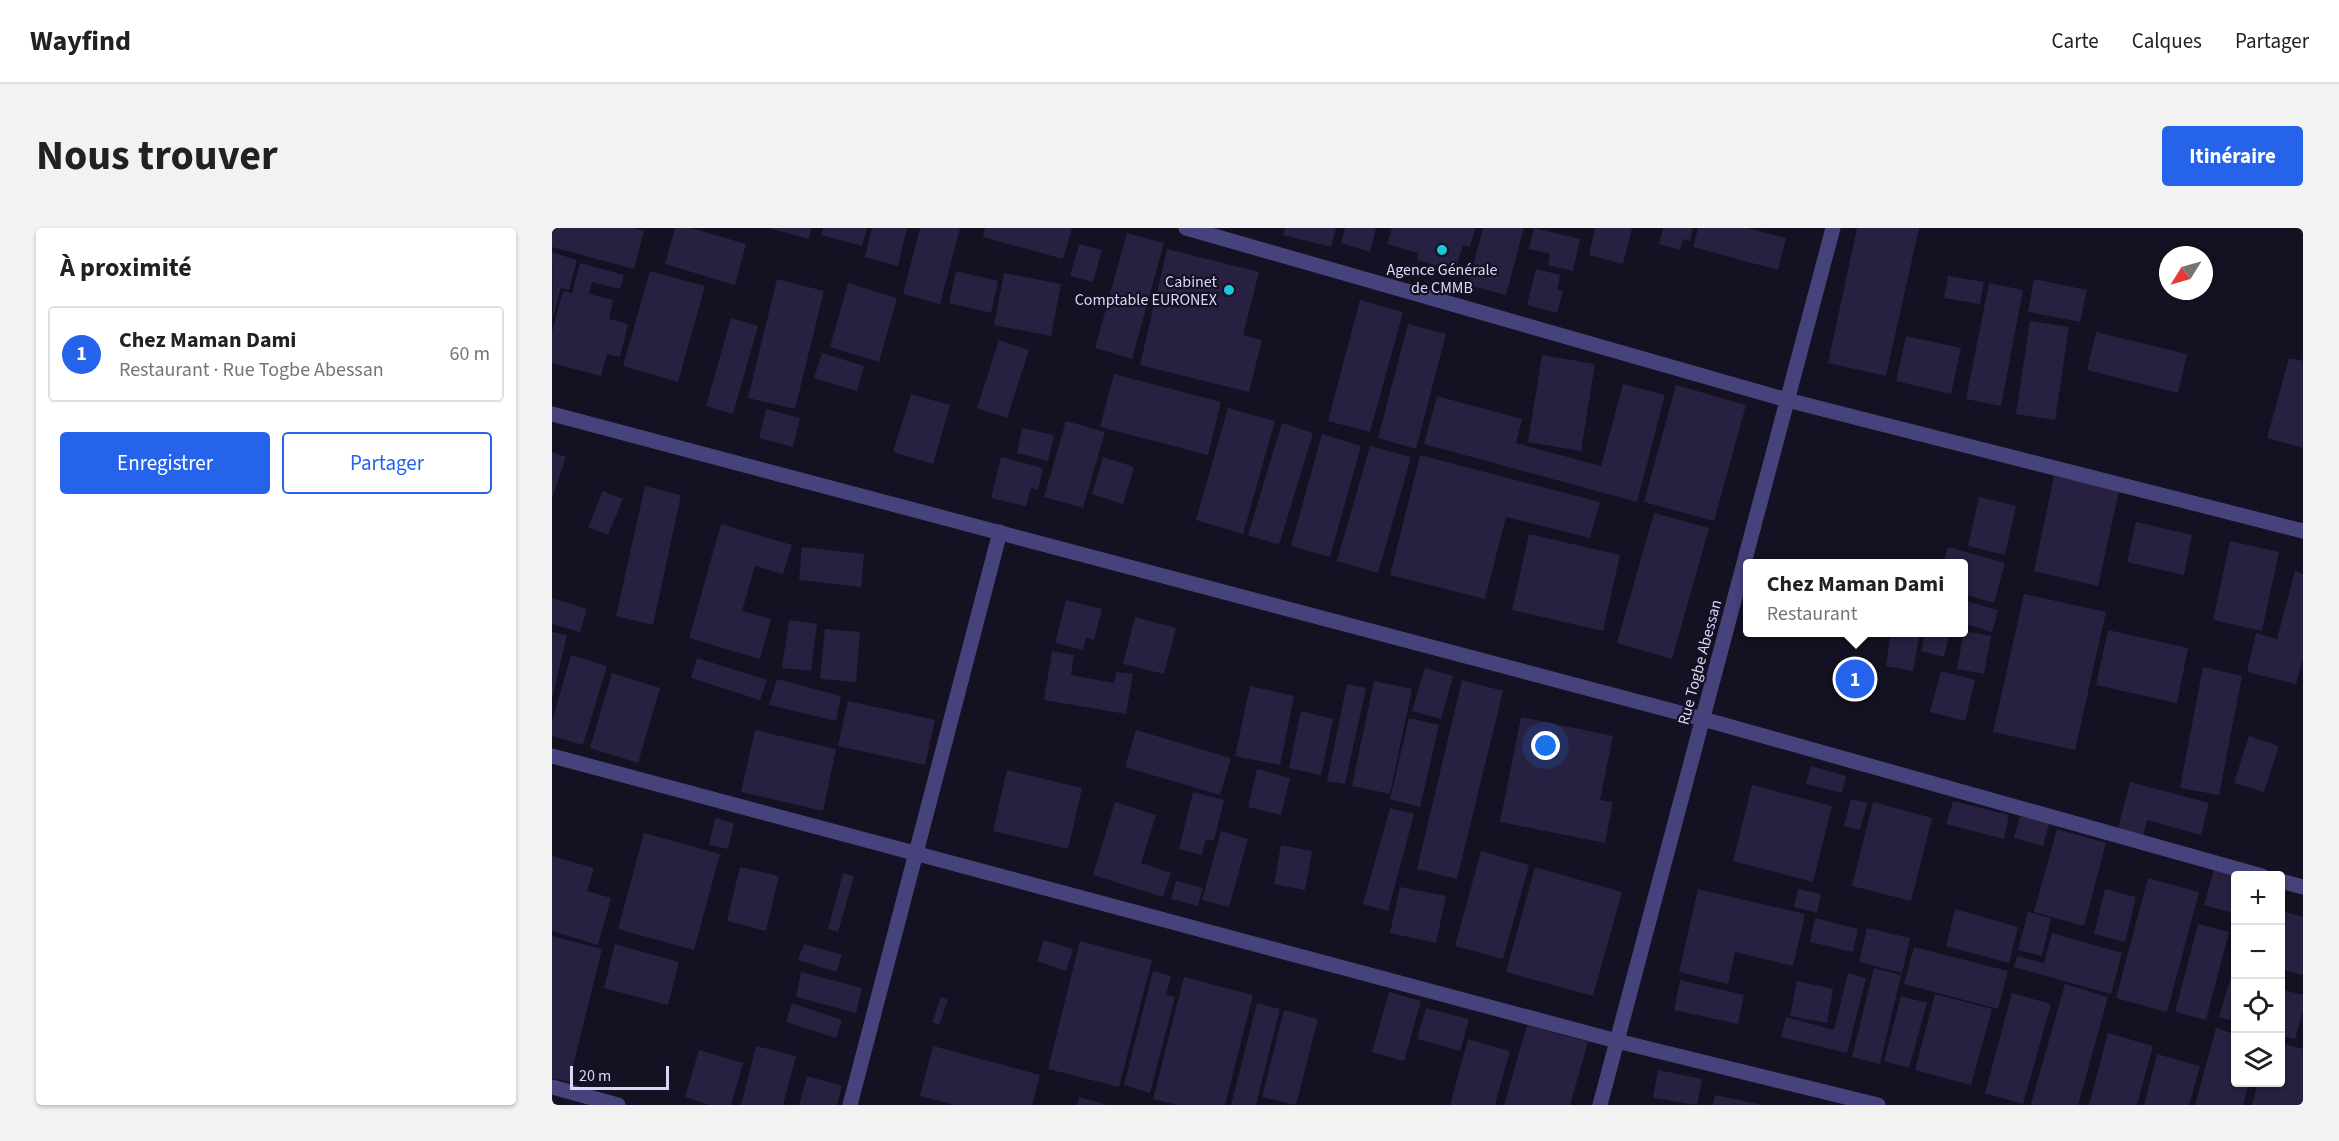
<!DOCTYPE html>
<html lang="fr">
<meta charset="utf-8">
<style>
body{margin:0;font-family:"Source Sans 3",sans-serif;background:#f2f2f2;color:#202124}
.controls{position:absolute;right:18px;bottom:18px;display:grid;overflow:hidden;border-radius:6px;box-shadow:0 2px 4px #0004}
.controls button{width:54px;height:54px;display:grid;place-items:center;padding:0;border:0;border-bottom:2px solid #e0e0e0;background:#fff;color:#202124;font:30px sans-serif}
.compass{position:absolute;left:1607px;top:18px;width:54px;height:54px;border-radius:50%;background:#fff;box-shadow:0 2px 4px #0004;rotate:233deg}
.scale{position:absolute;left:18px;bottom:15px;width:99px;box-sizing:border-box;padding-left:6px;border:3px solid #dcd7fa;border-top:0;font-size:16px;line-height:21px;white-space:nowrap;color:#dcd7fa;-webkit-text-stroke:4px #141122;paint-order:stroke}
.you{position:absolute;left:994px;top:518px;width:21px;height:21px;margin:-15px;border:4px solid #fff;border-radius:50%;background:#1a73e8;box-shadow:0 0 0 9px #1a73e833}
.badge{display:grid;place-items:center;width:39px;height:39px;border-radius:50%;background:#2563eb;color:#fff;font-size:20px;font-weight:700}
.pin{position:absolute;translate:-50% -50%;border:3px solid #fff;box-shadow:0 2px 6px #0006}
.popup{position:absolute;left:1191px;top:331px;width:225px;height:78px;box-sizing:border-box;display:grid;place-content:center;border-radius:6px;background:#fff;filter:drop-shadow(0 2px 4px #0005);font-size:20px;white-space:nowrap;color:#757577}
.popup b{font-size:22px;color:#202124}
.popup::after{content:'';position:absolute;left:50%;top:100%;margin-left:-12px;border:12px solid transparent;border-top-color:#fff}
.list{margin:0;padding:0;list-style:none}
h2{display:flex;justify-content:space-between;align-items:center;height:78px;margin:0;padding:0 24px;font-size:26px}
h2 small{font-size:20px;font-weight:400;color:#757577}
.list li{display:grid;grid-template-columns:39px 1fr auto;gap:18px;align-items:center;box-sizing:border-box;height:96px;margin:0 12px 12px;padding:0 12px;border:2px solid #e0e0e0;border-radius:6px}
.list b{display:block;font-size:22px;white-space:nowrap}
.list p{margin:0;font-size:20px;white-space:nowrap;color:#757577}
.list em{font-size:20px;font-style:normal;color:#757577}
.actions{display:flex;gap:12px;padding:18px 24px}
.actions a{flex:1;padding:14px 0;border:2px solid #2563eb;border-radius:6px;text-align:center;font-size:21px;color:#2563eb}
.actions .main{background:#2563eb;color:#fff}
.icon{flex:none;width:33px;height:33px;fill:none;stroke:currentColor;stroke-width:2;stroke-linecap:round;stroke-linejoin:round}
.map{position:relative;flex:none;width:1751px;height:877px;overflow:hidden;border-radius:6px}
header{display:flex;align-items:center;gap:36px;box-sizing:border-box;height:84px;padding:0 30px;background:#fff;border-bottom:2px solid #e0e0e0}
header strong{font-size:28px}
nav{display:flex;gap:33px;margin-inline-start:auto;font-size:21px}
.intro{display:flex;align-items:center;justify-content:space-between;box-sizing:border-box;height:144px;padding:0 36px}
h1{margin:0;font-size:42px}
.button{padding:15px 27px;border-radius:6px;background:#2563eb;color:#fff;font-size:21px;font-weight:700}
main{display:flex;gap:36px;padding:0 36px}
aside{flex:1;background:#fff;border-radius:6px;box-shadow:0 2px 4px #0004}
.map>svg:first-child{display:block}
</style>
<header>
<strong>Wayfind</strong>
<nav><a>Carte</a><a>Calques</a><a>Partager</a></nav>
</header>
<div class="intro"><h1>Nous trouver</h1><a class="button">Itinéraire</a></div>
<main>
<aside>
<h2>À proximité<small></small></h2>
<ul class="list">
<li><span class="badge">1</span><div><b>Chez Maman Dami</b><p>Restaurant · Rue Togbe Abessan</p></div><em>60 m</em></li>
</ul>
<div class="actions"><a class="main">Enregistrer</a><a>Partager</a></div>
</aside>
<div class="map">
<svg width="1751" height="877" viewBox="0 0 1751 877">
<rect width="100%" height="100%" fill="#141122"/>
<!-- building -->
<g fill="#272040">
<path d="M 0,0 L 81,0 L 92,3 L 82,41 L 0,19 Z"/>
<path d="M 123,0 L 139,0 L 194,16 L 183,57 L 113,36 Z"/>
<path d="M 216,0 L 259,0 L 257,11 Z"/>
<path d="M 271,0 L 315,0 L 310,18 L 269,7 Z"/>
<path d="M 320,0 L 355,0 L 346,38 L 313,29 Z"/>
<path d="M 368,0 L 408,0 L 388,76 L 351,66 Z"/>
<path d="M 433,0 L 520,0 L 511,31 L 431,9 Z"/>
<path d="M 733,0 L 784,0 L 779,19 L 731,7 Z"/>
<path d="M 793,0 L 824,0 L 818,24 L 789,15 Z"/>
<path d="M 840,0 L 923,0 L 918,19 L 911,17 L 903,43 L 865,32 L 866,25 L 835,16 Z"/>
<path d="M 931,0 L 972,0 L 954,67 L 916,57 Z"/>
<path d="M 982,0 L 1028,11 L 1021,43 L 996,37 L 998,26 L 977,21 Z"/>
<path d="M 1043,0 L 1080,0 L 1071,36 L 1037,27 Z"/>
<path d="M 1111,0 L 1141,0 L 1138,13 L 1131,11 L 1128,22 L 1107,16 Z"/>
<path d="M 1146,0 L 1196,0 L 1234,10 L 1226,42 L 1141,19 Z"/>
<path d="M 1305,0 L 1367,0 L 1334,148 L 1276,135 Z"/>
<path d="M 575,5 L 612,15 L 580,131 L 543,120 Z"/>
<path d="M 527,16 L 550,22 L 541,54 L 518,48 Z"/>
<path d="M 615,21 L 707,44 L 691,107 L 710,112 L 697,164 L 588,137 Z"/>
<path d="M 0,24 L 25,32 L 17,62 L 9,60 L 1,89 Z"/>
<path d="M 28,35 L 72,47 L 68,61 L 40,54 L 37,66 L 61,72 L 57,91 L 76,96 L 68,129 L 55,126 L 49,148 L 0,135 L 0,104 L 11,63 L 20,65 Z"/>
<path d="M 984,41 L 1008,47 L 1005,62 L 1011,63 L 1005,85 L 975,77 Z"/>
<path d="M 98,43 L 153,58 L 126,154 L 71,138 Z"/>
<path d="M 404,43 L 446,53 L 439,85 L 397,75 Z"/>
<path d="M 452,45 L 509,56 L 499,108 L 442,97 Z"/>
<path d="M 1396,48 L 1432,54 L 1428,76 L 1392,70 Z"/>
<path d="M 225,51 L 272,63 L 243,181 L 196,170 Z"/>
<path d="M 1482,51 L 1535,62 L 1528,94 L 1476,84 Z"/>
<path d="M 296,55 L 345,70 L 327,134 L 278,119 Z"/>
<path d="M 1437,55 L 1471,62 L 1449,178 L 1414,171 Z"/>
<path d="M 808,72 L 851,84 L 818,204 L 776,193 Z"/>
<path d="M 179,90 L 206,98 L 181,186 L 154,178 Z"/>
<path d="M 1478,93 L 1517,99 L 1503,192 L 1464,186 Z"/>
<path d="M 856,96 L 894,106 L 864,221 L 826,210 Z"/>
<path d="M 1544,104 L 1635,126 L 1626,165 L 1535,142 Z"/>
<path d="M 1354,108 L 1409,120 L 1399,166 L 1344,153 Z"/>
<path d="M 447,112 L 477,122 L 455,190 L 425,180 Z"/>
<path d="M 270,125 L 312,138 L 305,163 L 262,150 Z"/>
<path d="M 990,127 L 1043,136 L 1029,223 L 976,214 Z"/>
<path d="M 1737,130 L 1751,133 L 1751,220 L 1715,210 Z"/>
<path d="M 562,146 L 669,174 L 656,227 L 548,199 Z"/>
<path d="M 1071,156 L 1113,167 L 1085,274 L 872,216 L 885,168 L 970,191 L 964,215 L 1049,238 Z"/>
<path d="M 1124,157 L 1194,177 L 1162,293 L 1092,274 Z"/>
<path d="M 359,166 L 398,177 L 381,236 L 341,224 Z"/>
<path d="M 676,180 L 723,193 L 691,306 L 644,292 Z"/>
<path d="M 214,181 L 248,190 L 241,219 L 207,210 Z"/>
<path d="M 514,193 L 553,204 L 531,280 L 492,269 Z"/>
<path d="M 730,195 L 761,205 L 727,317 L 696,307 Z"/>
<path d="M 470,200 L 502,207 L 496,233 L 465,225 Z"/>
<path d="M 770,206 L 809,218 L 778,329 L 739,318 Z"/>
<path d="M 818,218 L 859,229 L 826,345 L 785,333 Z"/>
<path d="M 0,224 L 14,229 L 0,270 Z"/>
<path d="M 868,227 L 1048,274 L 1038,310 L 954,289 L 933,371 L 838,347 Z"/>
<path d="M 449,229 L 491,240 L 486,262 L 479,260 L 474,278 L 439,270 Z"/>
<path d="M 551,229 L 582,239 L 571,276 L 540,266 Z"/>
<path d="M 1502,248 L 1567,263 L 1546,358 L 1482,343 Z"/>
<path d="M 93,258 L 129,267 L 101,397 L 64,388 Z"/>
<path d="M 51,263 L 71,271 L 56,307 L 36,299 Z"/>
<path d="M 1427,269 L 1464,278 L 1453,327 L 1416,318 Z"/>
<path d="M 1102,285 L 1157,300 L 1120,431 L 1065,415 Z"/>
<path d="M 1584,294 L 1640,307 L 1632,347 L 1575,334 Z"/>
<path d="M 169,296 L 240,317 L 231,346 L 203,338 L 190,383 L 219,391 L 208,431 L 137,410 Z"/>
<path d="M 977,306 L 1068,327 L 1051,403 L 960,382 Z"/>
<path d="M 1678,313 L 1727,324 L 1710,403 L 1661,392 Z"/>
<path d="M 250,319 L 312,326 L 309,359 L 247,352 Z"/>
<path d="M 1396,319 L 1453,335 L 1442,375 L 1411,366 L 1411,336 L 1391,336 Z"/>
<path d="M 1743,343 L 1751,346 L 1751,431 L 1744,456 L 1695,444 L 1704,405 L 1725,411 Z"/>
<path d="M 1472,366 L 1554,384 L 1523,522 L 1441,504 Z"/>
<path d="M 0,370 L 35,381 L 28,404 L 0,396 Z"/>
<path d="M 514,372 L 550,381 L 542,412 L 534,410 L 531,422 L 503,415 Z"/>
<path d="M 1411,372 L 1446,382 L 1440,404 L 1411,395 Z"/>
<path d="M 583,389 L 624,400 L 612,446 L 571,436 Z"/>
<path d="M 237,392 L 265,396 L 259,443 L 230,440 Z"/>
<path d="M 273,401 L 308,404 L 304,454 L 268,451 Z"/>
<path d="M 1556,402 L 1636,420 L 1625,475 L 1544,457 Z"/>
<path d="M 1412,403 L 1439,408 L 1432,446 L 1405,441 Z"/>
<path d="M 0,404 L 15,407 L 1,467 L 0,467 Z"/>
<path d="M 1339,404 L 1368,404 L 1361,443 L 1334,438 Z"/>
<path d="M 1373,404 L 1398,404 L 1392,429 L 1369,423 Z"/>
<path d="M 500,423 L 522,427 L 519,447 L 562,455 L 564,444 L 581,446 L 574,486 L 492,472 Z"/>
<path d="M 19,427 L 55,438 L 31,517 L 0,508 L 0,493 Z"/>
<path d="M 145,430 L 215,452 L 208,472 L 139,450 Z"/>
<path d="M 1651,439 L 1690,448 L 1667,567 L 1628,560 Z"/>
<path d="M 873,440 L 901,448 L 889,491 L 860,483 Z"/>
<path d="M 1389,443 L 1423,452 L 1413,493 L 1378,484 Z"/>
<path d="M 60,445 L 108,460 L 86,535 L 38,520 Z"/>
<path d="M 225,451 L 289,468 L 284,493 L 217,477 Z"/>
<path d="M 910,452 L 951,463 L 905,651 L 865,641 Z"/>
<path d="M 822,453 L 860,461 L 838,566 L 800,558 Z"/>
<path d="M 795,456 L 814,460 L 793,556 L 775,553 Z"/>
<path d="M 698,458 L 742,468 L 728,537 L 683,528 Z"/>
<path d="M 296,473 L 383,492 L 373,537 L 286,518 Z"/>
<path d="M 749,483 L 781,491 L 769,547 L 737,540 Z"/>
<path d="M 969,489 L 1061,508 L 1048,572 L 1061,574 L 1053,615 L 948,594 Z"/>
<path d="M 857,490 L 887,497 L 868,579 L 838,571 Z"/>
<path d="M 203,502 L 284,521 L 271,583 L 189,564 Z"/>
<path d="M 584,502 L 679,530 L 668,567 L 573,539 Z"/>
<path d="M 1697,508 L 1727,518 L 1712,564 L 1682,555 Z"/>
<path d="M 1259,538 L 1294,548 L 1290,565 L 1254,556 Z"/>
<path d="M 705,541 L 738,550 L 729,587 L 696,579 Z"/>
<path d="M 455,542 L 530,560 L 516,621 L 441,603 Z"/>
<path d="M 1578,554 L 1657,575 L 1649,607 L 1595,592 L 1590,611 L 1565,604 Z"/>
<path d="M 1200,557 L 1280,578 L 1261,654 L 1181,633 Z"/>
<path d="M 641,564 L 672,572 L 662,613 L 654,611 L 650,627 L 627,621 Z"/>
<path d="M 1299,571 L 1315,575 L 1308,602 L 1292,598 Z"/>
<path d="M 1401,573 L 1457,587 L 1452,611 L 1394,596 Z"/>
<path d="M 563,574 L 604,587 L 589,635 L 619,645 L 611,669 L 541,647 Z"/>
<path d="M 1321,574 L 1380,590 L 1359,673 L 1300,658 Z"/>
<path d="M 838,580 L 862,586 L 836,683 L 811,676 Z"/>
<path d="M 1468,588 L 1497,596 L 1491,618 L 1462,610 Z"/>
<path d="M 163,590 L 182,595 L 176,621 L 157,617 Z"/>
<path d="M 1505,601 L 1554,615 L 1532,698 L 1482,684 Z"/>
<path d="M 669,603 L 696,611 L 677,679 L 650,672 Z"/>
<path d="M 92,605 L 168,626 L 142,722 L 66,701 Z"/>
<path d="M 729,617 L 760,623 L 753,662 L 722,656 Z"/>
<path d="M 929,623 L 977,637 L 951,731 L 903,718 Z"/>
<path d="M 0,628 L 42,640 L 35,663 L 59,670 L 46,717 L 0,703 Z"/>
<path d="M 188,639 L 227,648 L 214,703 L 175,693 Z"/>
<path d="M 983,639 L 1070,664 L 1041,768 L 954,744 Z"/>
<path d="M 1662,642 L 1684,648 L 1684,686 L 1652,677 Z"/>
<path d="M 291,645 L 302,648 L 286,704 L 276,701 Z"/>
<path d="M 1596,650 L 1647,664 L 1615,784 L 1564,770 Z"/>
<path d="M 624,653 L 651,660 L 646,678 L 619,671 Z"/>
<path d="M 848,659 L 894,668 L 884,715 L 838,705 Z"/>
<path d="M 1146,661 L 1253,686 L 1241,738 L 1183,724 L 1176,756 L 1127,744 Z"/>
<path d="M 1246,661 L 1269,666 L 1265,685 L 1242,679 Z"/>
<path d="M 1553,661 L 1584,669 L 1573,714 L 1542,706 Z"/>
<path d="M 1403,681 L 1466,699 L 1457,735 L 1394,718 Z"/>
<path d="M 1728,683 L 1751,689 L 1751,747 L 1728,741 Z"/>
<path d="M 1476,684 L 1499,690 L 1490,728 L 1466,722 Z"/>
<path d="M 1263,690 L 1306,701 L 1301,724 L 1258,714 Z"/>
<path d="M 1646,696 L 1677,704 L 1654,792 L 1623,784 Z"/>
<path d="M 1315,700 L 1358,710 L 1350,745 L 1307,734 Z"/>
<path d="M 1500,705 L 1570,725 L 1559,766 L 1462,739 L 1465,728 L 1492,735 Z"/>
<path d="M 0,708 L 50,721 L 17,854 L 0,850 Z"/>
<path d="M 492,712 L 521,721 L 514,743 L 485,733 Z"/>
<path d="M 528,713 L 600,732 L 567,859 L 496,841 Z"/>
<path d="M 63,716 L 127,734 L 116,777 L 52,760 Z"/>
<path d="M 252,716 L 290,727 L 284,744 L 246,732 Z"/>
<path d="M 1362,719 L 1456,743 L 1446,781 L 1352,756 Z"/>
<path d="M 1322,740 L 1349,747 L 1328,836 L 1300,829 Z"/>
<path d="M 601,743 L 619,748 L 614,767 L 623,769 L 598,865 L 572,857 Z"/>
<path d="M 249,744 L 310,760 L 304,785 L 244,769 Z"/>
<path d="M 1296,745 L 1314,750 L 1295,825 L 1229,809 L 1234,789 L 1282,802 Z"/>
<path d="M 1679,748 L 1684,749 L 1684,794 L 1667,789 Z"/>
<path d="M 632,749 L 701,767 L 673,877 L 625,877 L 601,871 Z"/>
<path d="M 1128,752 L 1192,767 L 1186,796 L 1122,782 Z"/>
<path d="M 1245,753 L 1281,761 L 1275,795 L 1238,788 Z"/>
<path d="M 1513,756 L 1556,769 L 1526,877 L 1483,877 L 1479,876 Z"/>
<path d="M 1728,761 L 1751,767 L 1751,783 L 1743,811 L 1728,807 Z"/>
<path d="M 837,764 L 869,773 L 852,833 L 820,824 Z"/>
<path d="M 1460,765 L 1499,776 L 1471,876 L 1433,865 Z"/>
<path d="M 1383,766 L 1440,781 L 1419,857 L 1363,842 Z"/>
<path d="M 1349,768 L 1375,775 L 1357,840 L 1332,833 Z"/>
<path d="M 389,769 L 396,772 L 387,797 L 380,794 Z"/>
<path d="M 240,775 L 290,792 L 284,810 L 234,794 Z"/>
<path d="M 705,775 L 728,781 L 704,877 L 679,877 Z"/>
<path d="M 874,780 L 917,791 L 908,823 L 865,811 Z"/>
<path d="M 732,782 L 766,791 L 744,877 L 710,869 Z"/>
<path d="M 975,797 L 1036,814 L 1018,877 L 952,877 Z"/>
<path d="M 1664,800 L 1684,806 L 1684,854 L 1697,854 L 1691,877 L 1643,877 Z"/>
<path d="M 1556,805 L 1601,818 L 1585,877 L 1537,877 Z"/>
<path d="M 916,811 L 958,823 L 943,877 L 898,877 Z"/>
<path d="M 1728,815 L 1751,821 L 1751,877 L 1700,877 L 1706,854 L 1728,854 Z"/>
<path d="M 204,818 L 244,828 L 231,877 L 189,877 Z"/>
<path d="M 381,818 L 488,847 L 480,877 L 403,877 L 368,868 Z"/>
<path d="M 147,822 L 191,835 L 179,877 L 158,877 L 133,869 Z"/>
<path d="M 1605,826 L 1648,838 L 1637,877 L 1592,877 Z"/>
<path d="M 1106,842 L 1150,851 L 1145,877 L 1101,870 Z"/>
<path d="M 255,848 L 290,858 L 285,877 L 247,877 Z"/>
<path d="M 1163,867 L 1207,876 L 1207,877 L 1161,877 Z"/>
<path d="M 527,869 L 553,876 L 553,877 L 525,877 Z"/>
</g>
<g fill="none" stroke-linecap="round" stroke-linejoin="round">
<!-- street -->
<g stroke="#46427b" stroke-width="15">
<path d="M 634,0 L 1235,172 L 1751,303"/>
<path d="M 0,186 L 1151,491 L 1710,648"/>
<path d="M 0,528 L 1065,813 L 1326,877"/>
<path d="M 1728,653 L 1751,659"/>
<path d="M 0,859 L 66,877"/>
<path d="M 298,877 L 448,304"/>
<path d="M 1048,877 L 1281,0"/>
</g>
</g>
<!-- markers -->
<g fill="#1ec6de" stroke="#141122" stroke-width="2">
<circle cx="890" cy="22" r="6"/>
<circle cx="677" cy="62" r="6"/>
</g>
<g text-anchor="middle" stroke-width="4.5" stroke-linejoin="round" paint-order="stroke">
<!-- poi labels -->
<g font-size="16" fill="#dcd7fa" stroke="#141122">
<text x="890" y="47">Agence Générale<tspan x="890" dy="18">de CMMB</tspan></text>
<text x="665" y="59" text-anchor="end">Cabinet<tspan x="665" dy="18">Comptable EURONEX</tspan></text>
</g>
<!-- street labels -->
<g font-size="16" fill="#dcd7fa" stroke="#141122">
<text transform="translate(1147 434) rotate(-75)" y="6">Rue Togbe Abessan</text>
</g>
</g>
</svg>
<div class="controls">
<button>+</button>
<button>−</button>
<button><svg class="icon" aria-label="locate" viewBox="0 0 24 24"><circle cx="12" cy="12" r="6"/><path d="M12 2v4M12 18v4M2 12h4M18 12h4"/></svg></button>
<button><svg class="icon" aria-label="layers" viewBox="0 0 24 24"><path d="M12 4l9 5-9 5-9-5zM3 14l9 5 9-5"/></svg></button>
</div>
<svg class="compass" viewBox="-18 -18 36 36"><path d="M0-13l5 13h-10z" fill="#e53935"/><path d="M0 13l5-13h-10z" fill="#757577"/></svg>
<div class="scale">20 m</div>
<div class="you"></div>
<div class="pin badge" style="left:1303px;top:451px">1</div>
<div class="popup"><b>Chez Maman Dami</b>Restaurant</div>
</div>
</main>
